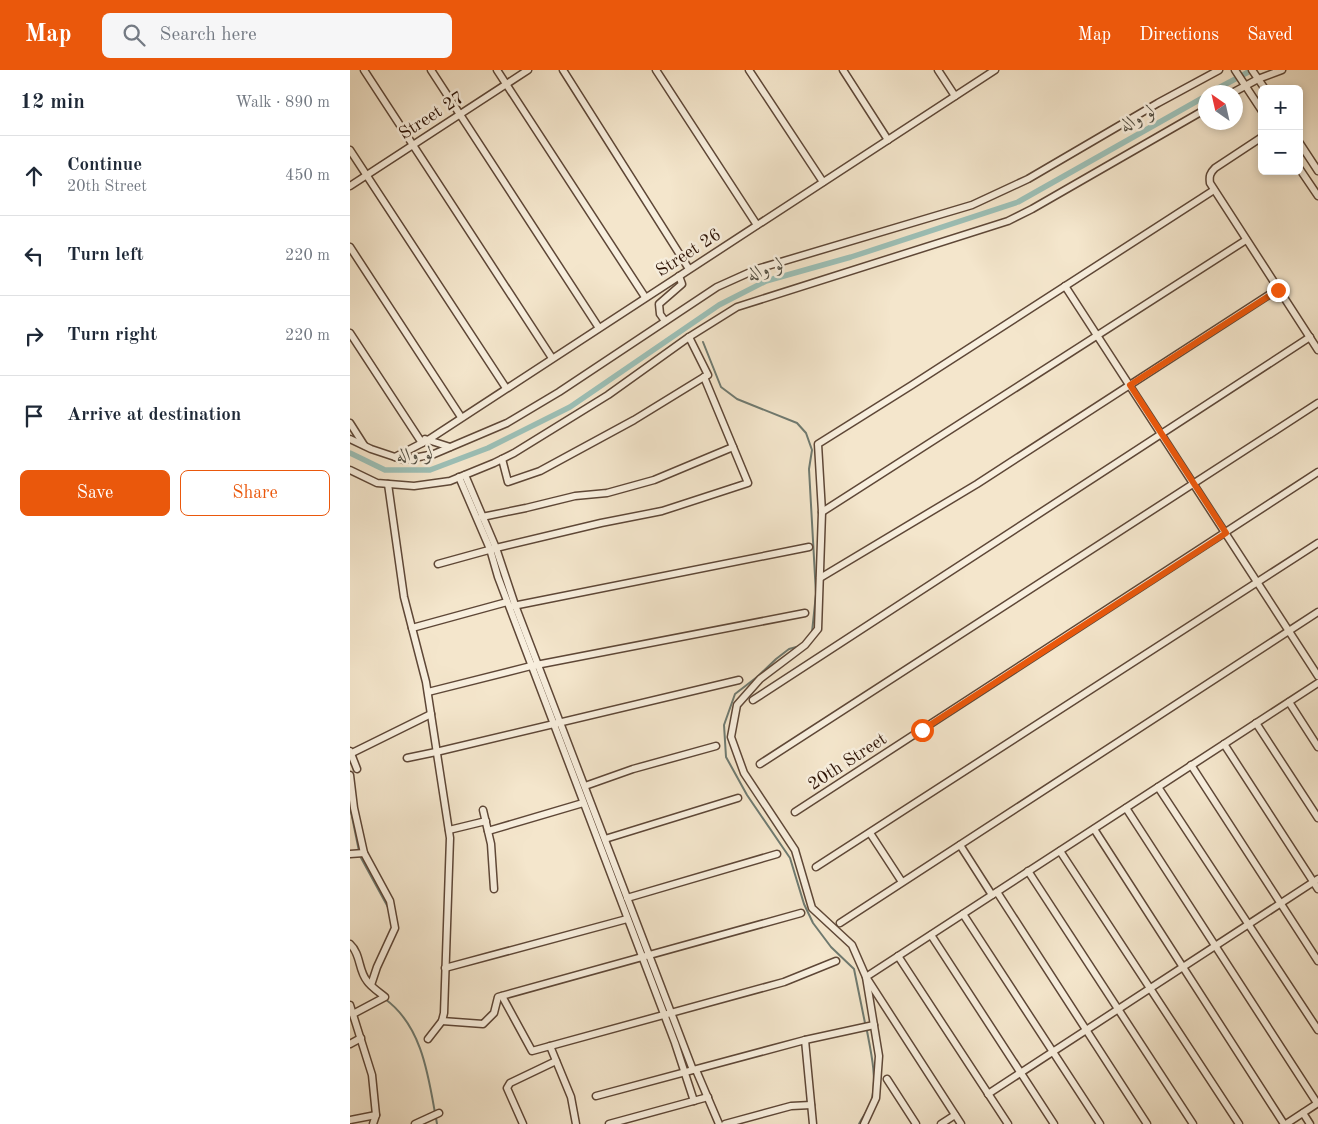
<!DOCTYPE html>
<meta charset="utf-8">
<style>
body{margin:0;font-family:"Old Standard TT",Amiri,serif;background:#f6f6f7;color:#1f2937}
.controls{position:absolute;right:15px;top:15px;display:grid;overflow:hidden;border-radius:8px;box-shadow:0 2px 8px #0003}
.controls button{width:45px;height:45px;display:grid;place-items:center;padding:0;border:0;border-bottom:1px solid #e0e1e3;background:#fff;color:#1f2937;font:25px sans-serif}
.compass{position:absolute;left:848px;top:15px;width:45px;height:45px;border-radius:50%;background:#fff;box-shadow:0 2px 8px #0003;rotate:326deg}
.stop{position:absolute;width:15px;height:15px;margin:-11px;border:4px solid #ea580c;border-radius:50%;background:#fff}
.stop.end{background:#ea580c;border-color:#fff;box-shadow:0 1px 5px #0008}
.list{margin:0;padding:0;list-style:none}
h2{display:flex;justify-content:space-between;align-items:center;height:65px;margin:0;padding:0 20px;font-size:21px}
h2 small{font-size:16px;font-weight:400;color:#747a83}
.list li{display:grid;grid-template-columns:32px 1fr auto;gap:15px;align-items:center;box-sizing:border-box;height:80px;padding:0 20px;border-top:1px solid #e0e1e3}
.list b{display:block;font-size:19px;white-space:nowrap}
.list p{margin:0;font-size:16px;white-space:nowrap;color:#747a83}
.list em{font-size:16px;font-style:normal;color:#747a83}
.actions{display:flex;gap:10px;padding:15px 20px}
.actions a{flex:1;padding:11px 0;border:1px solid #ea580c;border-radius:8px;text-align:center;font-size:18px;color:#ea580c}
.actions .main{background:#ea580c;color:#fff}
.icon{flex:none;width:28px;height:28px;fill:none;stroke:currentColor;stroke-width:2;stroke-linecap:round;stroke-linejoin:round}
.map{position:relative;flex:none;width:968px;height:1054px;overflow:hidden}
header{display:flex;align-items:center;gap:30px;box-sizing:border-box;height:70px;padding:0 25px;background:#ea580c;color:#fff}
header strong{font-size:24px}
nav{display:flex;gap:28px;margin-inline-start:auto;font-size:18px}
.search{width:350px;height:45px;background:#f6f6f7;display:flex;align-items:center;gap:12px;box-sizing:border-box;padding:0 18px;border-radius:8px;color:#747a83;font-size:19px}
main{display:flex}
aside{flex:1;background:#fff}
.map>svg:first-child{display:block}
</style>
<header>
<strong>Map</strong>
<div class="search"><svg class="icon" aria-label="search" viewBox="0 0 24 24"><circle cx="10" cy="10" r="6"/><path d="M15 15l6 6"/></svg>Search here</div>
<nav><a>Map</a><a>Directions</a><a>Saved</a></nav>
</header>
<main>
<aside>
<h2>12 min<small>Walk · 890 m</small></h2>
<ul class="list">
<li><svg class="icon" aria-label="ahead" viewBox="0 0 24 24"><path d="M12 20V5M6 11l6-6 6 6"/></svg><div><b>Continue</b><p>20th Street</p></div><em>450 m</em></li>
<li><svg class="icon" aria-label="left" viewBox="0 0 24 24"><path d="M17 20v-9H6M10 6l-5 5 5 5"/></svg><div><b>Turn left</b></div><em>220 m</em></li>
<li><svg class="icon" aria-label="right" viewBox="0 0 24 24"><path d="M7 20v-9h11M14 6l5 5-5 5"/></svg><div><b>Turn right</b></div><em>220 m</em></li>
<li><svg class="icon" aria-label="arrive" viewBox="0 0 24 24"><path d="M6 21V4h12l-3 4 3 4H6"/></svg><div><b>Arrive at destination</b></div></li>
</ul>
<div class="actions"><a class="main">Save</a><a>Share</a></div>
</aside>
<div class="map">
<svg width="968" height="1054" viewBox="0 0 968 1054">
<rect width="100%" height="100%" fill="#f4e6cc"/>
<filter id="stains"><feTurbulence type="fractalNoise" baseFrequency=".004" numOctaves="4"/><feColorMatrix values="0 0 0 0 .2 0 0 0 0 .09 0 0 0 0 .02 0 0 0 .5 -.17"/></filter>
<radialGradient id="worn" r=".72"><stop offset=".6" stop-color="#630" stop-opacity="0"/><stop offset="1" stop-color="#630" stop-opacity=".3"/></radialGradient>
<g fill="none" stroke-linecap="round" stroke-linejoin="round">
<!-- stream -->
<g stroke="#6f7a70" stroke-width="2">
<path d="M 353,272 L 371,317 L 387,329 L 447,353 L 456,363 L 462,380 L 459,399 L 466,524 L 462,562"/>
<path d="M 450,576 L 439,579 L 426,589 L 407,607 L 385,624 L 374,655 L 376,687 L 397,725 L 440,788 L 454,834 L 463,853 L 481,877 L 504,899 L 515,953"/>
<path d="M 0,737 L 9,781"/>
<path d="M 10,786 L 39,839"/>
<path d="M 35,929 C 71,955 78,1003 85,1043"/>
<path d="M 86,1048 L 87,1054"/>
<path d="M 509,1054 C 513,1046 520,1038 522,1029 C 527,1008 521,982 517,961"/>
</g>
<!-- canal -->
<g stroke="#9cc0b7" stroke-width="5.5">
<path d="M 861,22 L 902,0"/>
<path d="M 0,383 L 35,400 L 80,400 L 138,378 L 220,337 L 369,235 L 416,211 L 501,187 L 668,132 L 856,26"/>
</g>
<defs>
<g id="minor">
<path d="M 14,0 L 202,288"/>
<path d="M 81,0 L 249,258"/>
<path d="M 147,0 L 295,227"/>
<path d="M 213,0 L 339,199"/>
<path d="M 306,0 L 407,155"/>
<path d="M 399,0 L 473,112"/>
<path d="M 493,0 L 538,70"/>
<path d="M 588,0 L 605,26"/>
<path d="M 885,0 L 912,41"/>
<path d="M 902,0 L 915,19"/>
<path d="M 884,22 L 908,9 L 932,0"/>
<path d="M 912,67 L 865,98 C 860,103 859,106 860,113 L 968,280"/>
<path d="M 949,72 L 968,101"/>
<path d="M 0,80 L 156,318"/>
<path d="M 949,98 L 968,126"/>
<path d="M 0,116 L 178,0"/>
<path d="M 0,177 L 111,347"/>
<path d="M 715,216 L 968,606"/>
<path d="M 315,251 L 310,244 L 309,234 L 332,214 L 329,206"/>
<path d="M 0,263 L 72,373"/>
<path d="M 0,353 L 14,375"/>
<path d="M 0,369 L 21,379 L 54,390 L 84,384 L 157,353 L 209,322 L 367,217 L 407,199 L 622,135 L 678,109 L 808,33 L 869,0"/>
<path d="M 75,369 L 100,377"/>
<path d="M 45,387 L 78,370 L 645,0"/>
<path d="M 152,389 L 158,412 L 190,401 L 284,350 L 354,307"/>
<path d="M 0,400 L 27,413 L 64,416 L 100,411 L 144,393 L 164,383 L 258,325 L 339,267 L 387,237 L 658,151 L 682,139 L 856,39"/>
<path d="M 115,405 L 146,478 L 165,535 L 188,595 L 343,1000"/>
<path d="M 109,407 L 140,479 L 148,507 L 325,973 L 344,1031"/>
<path d="M 38,414 L 54,527 L 76,612 L 100,768 L 94,943 L 92,951 L 78,969"/>
<path d="M 472,442 L 896,170"/>
<path d="M 132,447 L 176,438 L 225,426 L 257,423 L 304,410 L 383,377"/>
<path d="M 88,494 L 146,478 L 251,453 L 312,441 L 398,413 L 354,307 L 358,305 L 339,267"/>
<path d="M 470,508 L 627,414 L 928,219"/>
<path d="M 163,536 L 459,477"/>
<path d="M 62,558 L 157,532"/>
<path d="M 78,622 L 181,596 L 455,543"/>
<path d="M 403,630 L 960,267"/>
<path d="M 939,632 L 968,677"/>
<path d="M 906,653 L 968,748"/>
<path d="M 874,674 L 968,819"/>
<path d="M 0,681 L 7,699"/>
<path d="M 2,683 L 81,644"/>
<path d="M 57,688 L 86,682 L 389,610"/>
<path d="M 410,694 L 968,333"/>
<path d="M 841,695 L 968,891"/>
<path d="M 0,705 L 4,738 L 14,783 L 40,831 L 45,858 L 27,897 L 21,915"/>
<path d="M 235,716 L 283,699 L 366,676"/>
<path d="M 808,717 L 968,960"/>
<path d="M 776,738 L 967,1033"/>
<path d="M 133,740 L 141,774 L 144,819"/>
<path d="M 445,742 L 968,402"/>
<path d="M 744,759 L 934,1054"/>
<path d="M 99,760 L 136,751"/>
<path d="M 138,761 L 233,733"/>
<path d="M 520,763 L 552,812"/>
<path d="M 255,769 L 388,728"/>
<path d="M 610,775 L 642,825"/>
<path d="M 710,781 L 889,1054"/>
<path d="M 0,784 L 14,783"/>
<path d="M 466,797 L 968,473"/>
<path d="M 678,801 L 843,1054"/>
<path d="M 647,822 L 797,1054"/>
<path d="M 277,828 L 427,784"/>
<path d="M 613,844 L 750,1054"/>
<path d="M 490,853 L 968,542"/>
<path d="M 581,865 L 704,1054"/>
<path d="M 0,874 C 11,884 8,900 17,911 C 21,917 29,922 35,927 L 3,944"/>
<path d="M 548,886 L 658,1054"/>
<path d="M 95,898 L 277,849"/>
<path d="M 152,926 L 182,981 L 434,912 L 486,891"/>
<path d="M 0,935 L 22,1005 L 26,1045 L 23,1054"/>
<path d="M 92,951 L 133,954 L 144,943 L 148,927 L 451,843"/>
<path d="M 455,970 L 463,1054"/>
<path d="M 0,974 L 11,968"/>
<path d="M 200,976 L 221,1027 L 226,1054"/>
<path d="M 346,1000 L 369,1054"/>
<path d="M 537,1009 L 566,1054"/>
<path d="M 638,1024 L 968,809"/>
<path d="M 246,1026 L 455,970 L 524,955"/>
<path d="M 953,1043 L 960,1054"/>
<path d="M 0,1050 L 26,1045"/>
<path d="M 65,1054 L 89,1043"/>
<path d="M 173,1054 L 157,1018 L 160,1013 L 206,991"/>
<path d="M 259,1054 L 358,1027"/>
<path d="M 375,1054 L 441,1036 L 461,1035"/>
<path d="M 514,1054 L 526,1028 L 529,986 L 516,907 L 502,875 L 462,838 L 445,780 L 394,703 L 381,667 L 387,635 L 410,609 L 455,575 L 468,559 L 472,442 L 468,374 L 562,315 L 864,120"/>
<path d="M 591,1054 L 605,1045"/>
<path d="M 611,1054 L 516,907 L 968,613"/>
<path d="M 936,1054 L 968,1033"/>
</g>
</defs>
<!-- minor casing -->
<use href="#minor" stroke="#5e4737" stroke-width="9"/>
<!-- minor -->
<use href="#minor" stroke="#f8efde" stroke-width="6"/>
</g>
<g fill="none" stroke-linecap="round" stroke-linejoin="round">
<!-- route -->
<path stroke="#ea580c" stroke-width="6" d="M 572,660 L 876,463 L 780,315 L 928,220"/>
</g>
<g text-anchor="middle" stroke-width="5" stroke-linejoin="round" paint-order="stroke">
<!-- street labels -->
<g font-size="18" fill="#2c1205" stroke="#f8efde">
<text transform="translate(81 45) rotate(-33)" y="6">Street 27</text>
<text transform="translate(338 182) rotate(-33)" y="6">Street 26</text>
<text transform="translate(497 691) rotate(-33)" y="6">20th Street</text>
</g>
<!-- water labels -->
<g font-size="19" font-style="italic" fill="#534f43" stroke="#f8efde">
<text transform="translate(787 47) rotate(-30)" y="7">لو واله</text>
<text transform="translate(415 198) rotate(-21)" y="7">لو واله</text>
<text transform="translate(65 383) rotate(-5)" y="7">لو واله</text>
</g>
</g>
<rect width="100%" height="100%" filter="url(#stains)"/>
<rect width="100%" height="100%" fill="url(#worn)"/>
</svg>
<div class="controls">
<button>+</button>
<button>−</button>
</div>
<svg class="compass" viewBox="-18 -18 36 36"><path d="M0-13l5 13h-10z" fill="#e53935"/><path d="M0 13l5-13h-10z" fill="#747a83"/></svg>
<div class="stop" style="left:572px;top:660px"></div>
<div class="stop end" style="left:928px;top:220px"></div>
</div>
</main>
